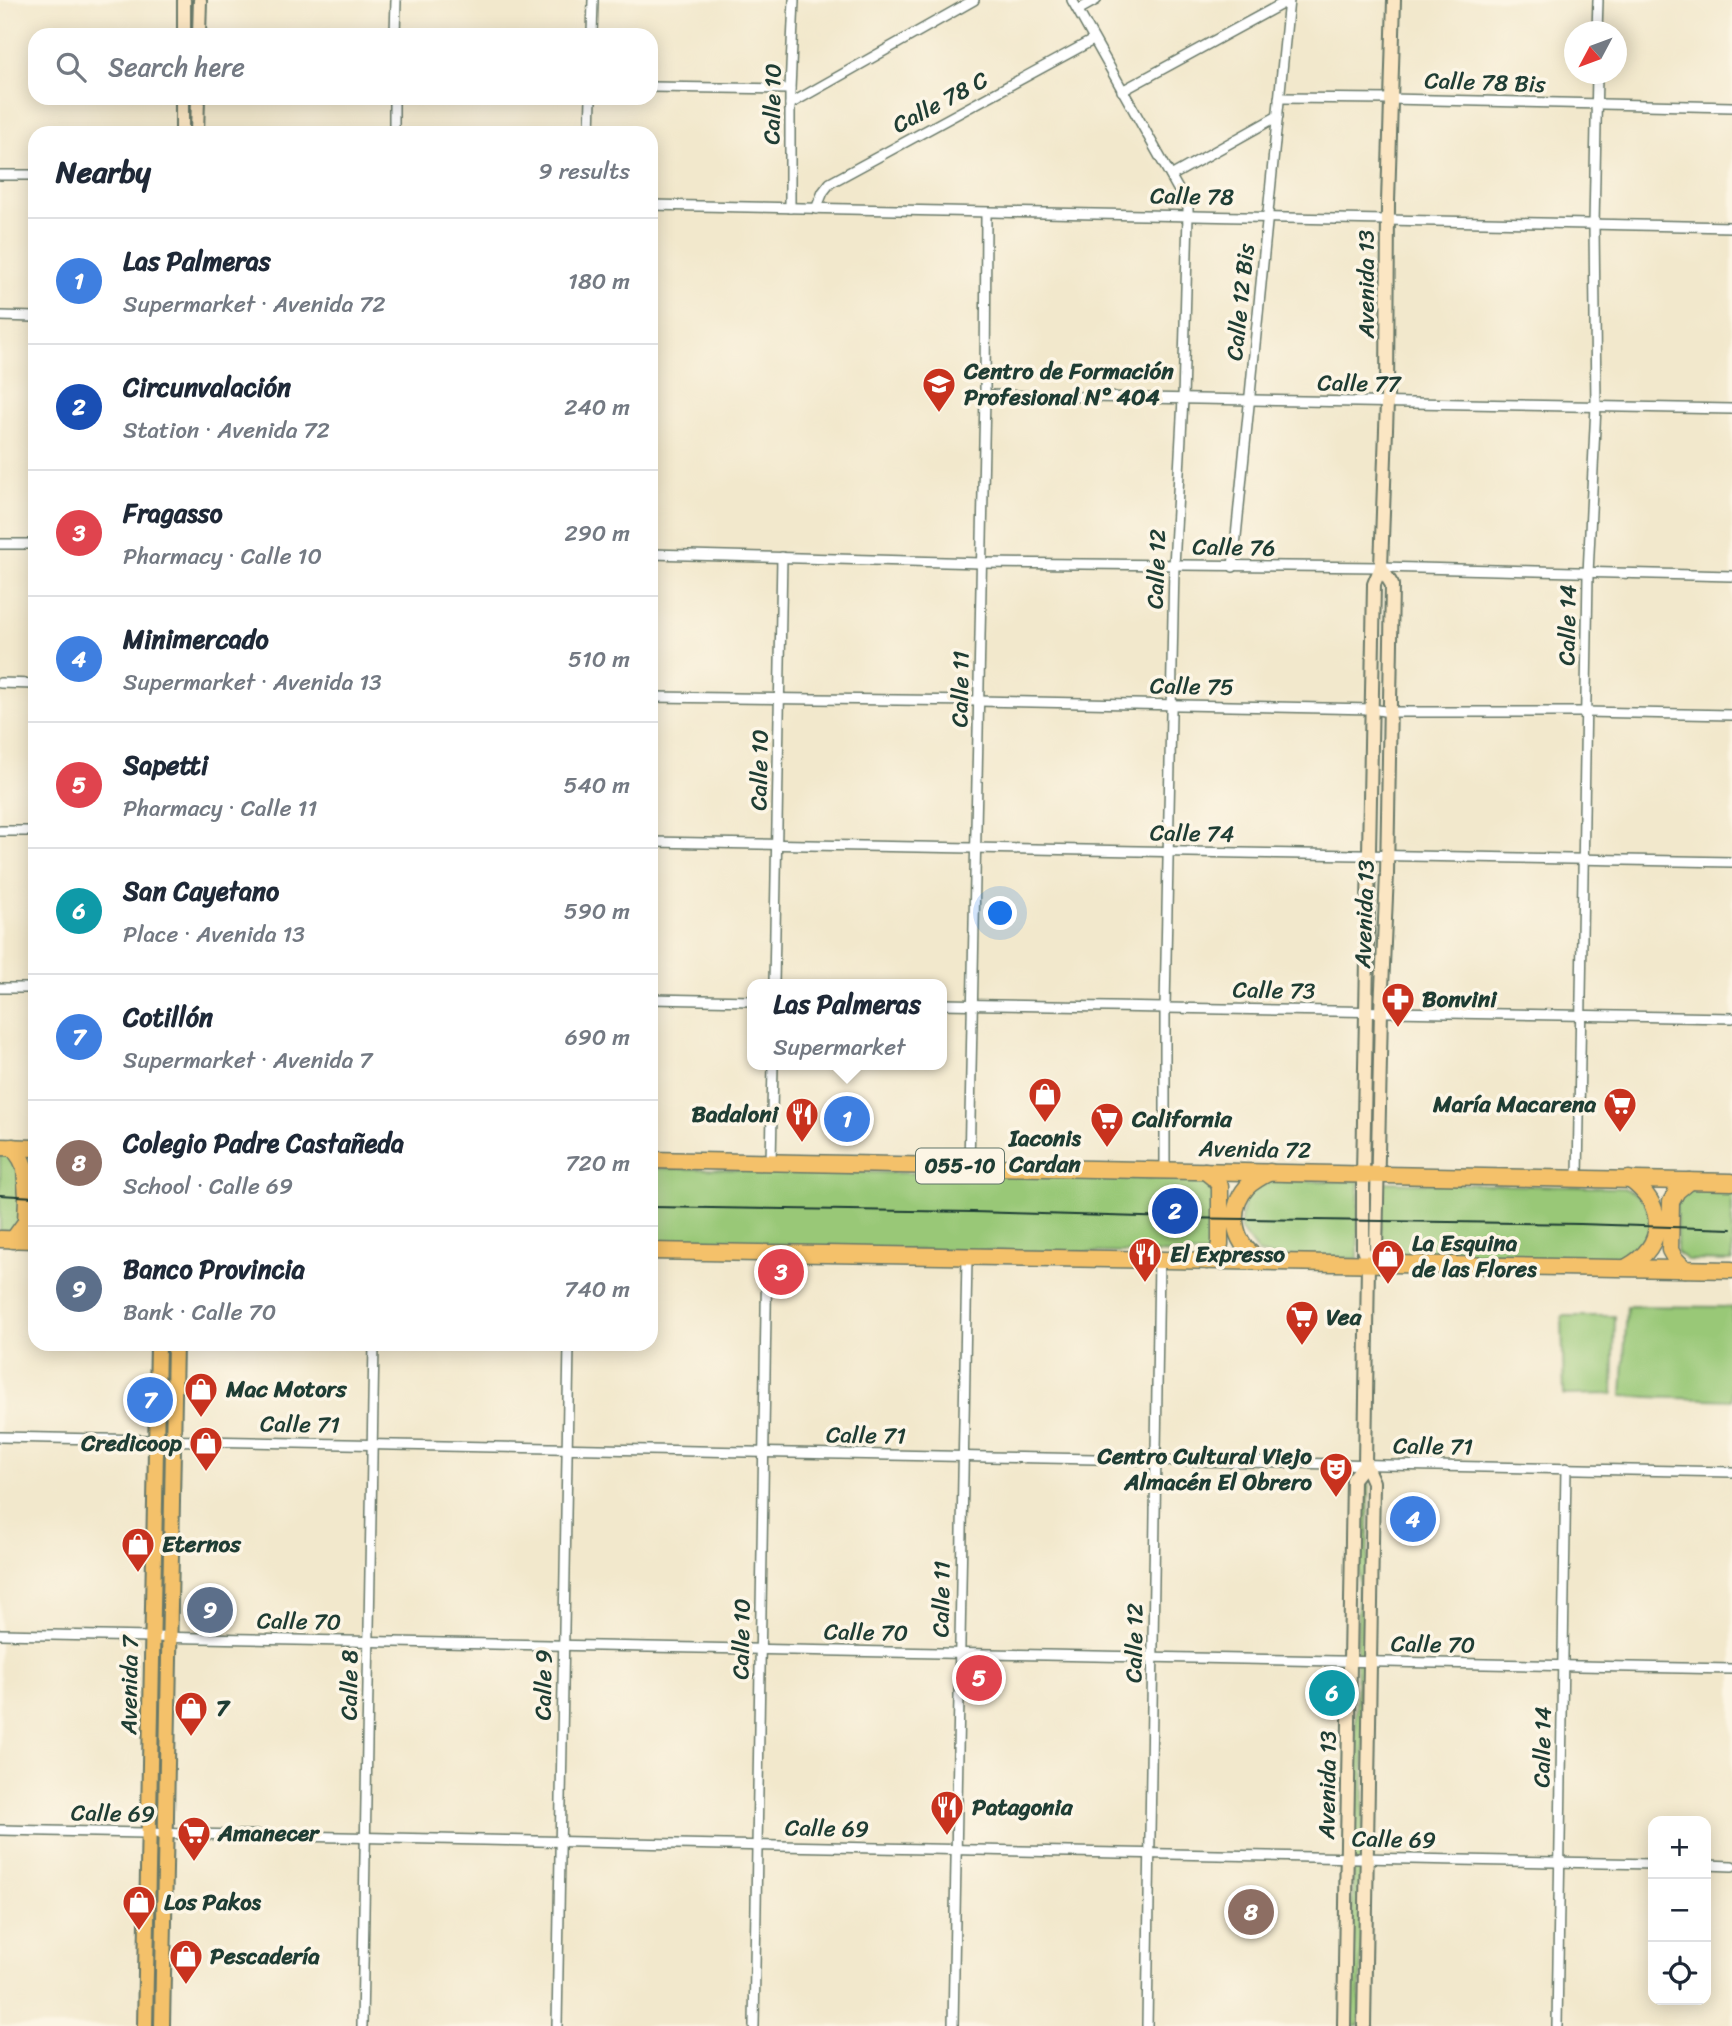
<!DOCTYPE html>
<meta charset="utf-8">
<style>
body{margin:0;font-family:Sriracha,sans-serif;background:#f2f2f3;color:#1f2937}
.controls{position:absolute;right:21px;bottom:21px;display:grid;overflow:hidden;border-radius:14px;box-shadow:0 4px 18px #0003}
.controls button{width:63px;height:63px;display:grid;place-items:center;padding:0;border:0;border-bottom:2px solid #e0e1e3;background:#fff;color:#1f2937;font:35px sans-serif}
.compass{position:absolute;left:1564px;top:21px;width:63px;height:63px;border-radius:50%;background:#fff;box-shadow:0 4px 18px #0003;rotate:229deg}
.you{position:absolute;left:1001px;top:914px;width:24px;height:24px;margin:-18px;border:5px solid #fff;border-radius:50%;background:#1a73e8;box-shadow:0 0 0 10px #1a73e833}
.badge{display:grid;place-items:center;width:46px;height:46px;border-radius:50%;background:#b45309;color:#fff;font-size:23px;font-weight:700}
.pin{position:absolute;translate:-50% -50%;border:4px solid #fff;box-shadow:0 2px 7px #0006}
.popup{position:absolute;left:747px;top:979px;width:200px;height:91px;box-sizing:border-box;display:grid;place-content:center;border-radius:14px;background:#fff;filter:drop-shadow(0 2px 5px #0005);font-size:23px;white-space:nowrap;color:#747a83}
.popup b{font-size:26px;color:#1f2937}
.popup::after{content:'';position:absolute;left:50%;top:100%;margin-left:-14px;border:14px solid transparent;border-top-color:#fff}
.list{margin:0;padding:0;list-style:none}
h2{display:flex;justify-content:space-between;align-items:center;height:91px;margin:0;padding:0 28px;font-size:30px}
h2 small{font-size:23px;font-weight:400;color:#747a83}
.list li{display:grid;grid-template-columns:46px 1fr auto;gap:21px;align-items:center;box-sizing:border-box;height:126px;padding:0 28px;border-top:2px solid #e0e1e3}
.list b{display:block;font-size:26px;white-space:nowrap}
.list p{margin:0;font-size:23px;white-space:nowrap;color:#747a83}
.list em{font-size:23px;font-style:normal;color:#747a83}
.icon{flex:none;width:38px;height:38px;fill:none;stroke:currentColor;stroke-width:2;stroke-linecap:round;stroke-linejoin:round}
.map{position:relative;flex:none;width:1732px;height:2026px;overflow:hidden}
.search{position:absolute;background:#fff;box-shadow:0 4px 18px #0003;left:28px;top:28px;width:630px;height:77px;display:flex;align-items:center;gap:18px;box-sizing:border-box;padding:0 24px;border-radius:21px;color:#747a83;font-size:26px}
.panel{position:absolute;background:#fff;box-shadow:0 4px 18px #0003;left:28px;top:126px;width:630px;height:1225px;border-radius:21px}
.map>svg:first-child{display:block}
</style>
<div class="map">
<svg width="1732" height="2026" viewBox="0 0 1732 2026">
<rect width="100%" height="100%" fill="#fcf5e5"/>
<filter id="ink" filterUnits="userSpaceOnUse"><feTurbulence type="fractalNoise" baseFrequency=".0143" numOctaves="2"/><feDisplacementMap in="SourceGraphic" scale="14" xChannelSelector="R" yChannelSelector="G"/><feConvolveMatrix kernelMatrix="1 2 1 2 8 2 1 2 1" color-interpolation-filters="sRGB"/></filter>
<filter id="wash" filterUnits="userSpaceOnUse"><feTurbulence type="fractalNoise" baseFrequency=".00686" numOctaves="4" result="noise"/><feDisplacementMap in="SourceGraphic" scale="28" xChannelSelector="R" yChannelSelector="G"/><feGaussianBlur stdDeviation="1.57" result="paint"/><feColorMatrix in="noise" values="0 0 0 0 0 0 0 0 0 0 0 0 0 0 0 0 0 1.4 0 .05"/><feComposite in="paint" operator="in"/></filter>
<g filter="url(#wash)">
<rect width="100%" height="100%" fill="#f2e8cc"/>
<!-- green -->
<g fill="#99c877" stroke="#5c8256" stroke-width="2">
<path d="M 0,1155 L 11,1155 L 18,1160 L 21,1220 L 10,1231 L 0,1231 Z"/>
<path d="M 651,1168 L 1208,1179 L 1216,1187 L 1216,1246 L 1211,1254 L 651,1247 Z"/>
<path d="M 1270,1181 L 1359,1181 L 1358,1259 L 1267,1256 L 1258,1253 L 1240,1229 C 1243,1198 1242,1197 1270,1181 Z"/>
<path d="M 1381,1182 L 1623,1188 C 1648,1196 1649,1209 1652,1232 L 1634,1254 L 1621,1259 L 1380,1259 Z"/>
<path d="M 1686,1190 L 1732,1191 L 1732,1261 L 1687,1260 L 1677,1253 L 1676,1200 Z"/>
<path d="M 1627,1306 L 1732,1307 L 1732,1400 L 1622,1396 Z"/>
<path d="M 1562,1316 L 1615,1316 L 1613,1394 L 1564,1395 Z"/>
<path d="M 1365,1479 L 1369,1486 L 1360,2026 L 1350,2026 L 1360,1484 Z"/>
</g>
</g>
<g filter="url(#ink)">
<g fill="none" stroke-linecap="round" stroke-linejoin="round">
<defs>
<g id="street">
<path d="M 1072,0 L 1188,207 L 1188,215 L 1183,399 L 1174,566 L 1165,1008 L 1165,1170"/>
<path d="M 1078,10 L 1096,0"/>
<path d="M 1597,32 L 1598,0"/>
<path d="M 395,35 L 396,0"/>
<path d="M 592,35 L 593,0"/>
<path d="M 651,87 L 790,89"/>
<path d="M 1122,91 L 1289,0"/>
<path d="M 1279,98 L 1390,99 L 1732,107"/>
<path d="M 790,104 L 974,0"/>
<path d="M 394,133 L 394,98"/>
<path d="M 590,133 L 591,98"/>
<path d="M 0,175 L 35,175"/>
<path d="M 1171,176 L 1278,116"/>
<path d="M 651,205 L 1732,227"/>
<path d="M 790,208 L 790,89 L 794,0"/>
<path d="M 816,209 L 823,192 L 830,183 L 1093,40"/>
<path d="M 0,316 L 35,317"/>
<path d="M 985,395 L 1732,409"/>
<path d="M 0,544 L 35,544"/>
<path d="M 651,554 L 981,563 L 1381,567 L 1732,576"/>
<path d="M 1233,567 L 1289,0"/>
<path d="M 0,683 L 35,684"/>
<path d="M 651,697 L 979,701 L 1373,709 L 1389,712 L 1585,712 L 1732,715"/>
<path d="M 0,831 L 35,831"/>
<path d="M 651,842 L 1732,862"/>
<path d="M 774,984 L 782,557"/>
<path d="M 0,988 L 35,988"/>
<path d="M 651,999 L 752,1001"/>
<path d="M 942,1004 L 1732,1018"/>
<path d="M 771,1162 L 773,1065"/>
<path d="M 969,1166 L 985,395 L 986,213"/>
<path d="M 1578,1178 L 1588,574 L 1596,406 L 1594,225 L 1597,74"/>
<path d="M 0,1437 L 1732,1472"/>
<path d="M 0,1634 L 1732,1669"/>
<path d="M 0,1830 L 1653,1864"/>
<path d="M 1706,1865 L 1732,1866"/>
<path d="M 362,2026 L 374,1344"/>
<path d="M 557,2026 L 569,1344"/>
<path d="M 754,2026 L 767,1253"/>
<path d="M 953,2026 L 967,1257"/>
<path d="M 1147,2026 L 1159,1260"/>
<path d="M 1557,2026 L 1566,1468"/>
</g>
<g id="secondary">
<path d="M 184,35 L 184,0"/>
<path d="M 199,35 L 200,0"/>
<path d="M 182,133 L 182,98"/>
<path d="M 197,133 L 198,98"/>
<path d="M 1368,1264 L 1376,1250 L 1381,1011 L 1387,874 L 1392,585 L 1381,567"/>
<path d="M 1344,2026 L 1353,1479 L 1365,1464"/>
<path d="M 1364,2026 L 1373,1482 L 1365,1464 L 1368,1264 L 1363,1249 L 1363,1174 L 1374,584 L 1381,567 L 1387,402 L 1388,202 L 1394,0"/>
</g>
<g id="primary">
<path d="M 145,2026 L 158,1344"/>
<path d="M 162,2026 L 175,1344"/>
</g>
<g id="highway">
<path d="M 0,1147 L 35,1148"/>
<path d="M 13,1147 L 21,1159 L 25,1168 L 27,1197 L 26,1222 L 13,1240"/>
<path d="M 651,1160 L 1732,1182"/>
<path d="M 1205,1171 L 1215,1179 L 1220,1186 L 1220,1244 L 1217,1254 L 1207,1261"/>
<path d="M 0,1239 L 35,1240"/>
<path d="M 651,1251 L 1732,1270"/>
<path d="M 1263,1261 C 1235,1248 1225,1212 1247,1187 C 1253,1181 1262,1176 1270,1172"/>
<path d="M 1627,1267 C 1667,1245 1666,1205 1629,1179"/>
<path d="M 1685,1269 L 1675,1259 L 1670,1250 L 1671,1202 L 1677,1191 L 1689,1181"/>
</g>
</defs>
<!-- street casing -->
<use href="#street" stroke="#697969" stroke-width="12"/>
<!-- secondary casing -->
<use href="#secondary" stroke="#697969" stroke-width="16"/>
<!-- primary casing -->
<use href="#primary" stroke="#697969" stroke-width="18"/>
<!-- highway casing -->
<use href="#highway" stroke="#697969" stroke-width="19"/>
<!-- street -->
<use href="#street" stroke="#fff" stroke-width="9"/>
<!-- secondary -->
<use href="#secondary" stroke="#fbe6c3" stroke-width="12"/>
<!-- primary -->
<use href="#primary" stroke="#f4c16a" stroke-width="14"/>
<!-- highway -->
<use href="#highway" stroke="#f4c16a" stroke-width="16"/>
<!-- tram -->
<g stroke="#1f3d34" stroke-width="2">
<path d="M 0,1195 L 35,1197"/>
<path d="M 651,1207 L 973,1212 L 1175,1218 L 1580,1224 L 1732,1229"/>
</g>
</g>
</g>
<!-- icons -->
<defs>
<symbol id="school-pin" viewBox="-11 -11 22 30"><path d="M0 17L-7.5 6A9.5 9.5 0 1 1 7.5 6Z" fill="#c8321e" stroke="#fcf5e5"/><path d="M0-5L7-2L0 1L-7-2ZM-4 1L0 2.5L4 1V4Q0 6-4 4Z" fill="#fff"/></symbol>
<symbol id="pharmacy-pin" viewBox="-11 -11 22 30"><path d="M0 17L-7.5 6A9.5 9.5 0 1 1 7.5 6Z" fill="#c8321e" stroke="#fcf5e5"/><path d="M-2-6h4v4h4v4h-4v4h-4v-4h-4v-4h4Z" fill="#fff"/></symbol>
<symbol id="shop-pin" viewBox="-11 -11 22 30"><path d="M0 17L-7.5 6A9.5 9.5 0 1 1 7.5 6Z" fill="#c8321e" stroke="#fcf5e5"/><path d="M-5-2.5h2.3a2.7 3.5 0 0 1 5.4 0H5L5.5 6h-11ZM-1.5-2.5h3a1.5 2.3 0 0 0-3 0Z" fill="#fff"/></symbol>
<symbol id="supermarket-pin" viewBox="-11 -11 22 30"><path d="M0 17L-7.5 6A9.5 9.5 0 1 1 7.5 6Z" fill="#c8321e" stroke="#fcf5e5"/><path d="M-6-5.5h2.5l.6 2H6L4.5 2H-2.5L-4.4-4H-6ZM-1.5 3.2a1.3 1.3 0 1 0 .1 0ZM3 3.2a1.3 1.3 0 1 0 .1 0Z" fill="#fff"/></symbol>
<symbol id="restaurant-pin" viewBox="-11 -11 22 30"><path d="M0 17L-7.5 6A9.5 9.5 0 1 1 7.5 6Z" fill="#c8321e" stroke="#fcf5e5"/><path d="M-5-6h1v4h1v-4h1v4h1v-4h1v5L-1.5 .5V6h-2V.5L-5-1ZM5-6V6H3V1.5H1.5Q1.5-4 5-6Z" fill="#fff"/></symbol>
<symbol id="theatre-pin" viewBox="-11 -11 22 30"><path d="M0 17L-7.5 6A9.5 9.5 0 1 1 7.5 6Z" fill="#c8321e" stroke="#fcf5e5"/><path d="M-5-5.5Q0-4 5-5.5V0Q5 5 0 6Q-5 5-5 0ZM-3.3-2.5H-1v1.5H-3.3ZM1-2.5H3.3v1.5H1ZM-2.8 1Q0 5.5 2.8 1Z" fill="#fff"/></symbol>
</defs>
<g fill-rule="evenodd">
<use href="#school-pin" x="920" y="365" width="38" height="52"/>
<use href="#pharmacy-pin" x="1379" y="980" width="38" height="52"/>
<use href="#shop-pin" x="1026" y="1075" width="38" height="52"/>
<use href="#supermarket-pin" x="1601" y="1085" width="38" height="52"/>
<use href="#restaurant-pin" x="783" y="1095" width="38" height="52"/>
<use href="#supermarket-pin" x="1088" y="1100" width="38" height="52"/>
<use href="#restaurant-pin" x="1126" y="1235" width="38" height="52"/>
<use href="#shop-pin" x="1369" y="1237" width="38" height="52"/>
<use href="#supermarket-pin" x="1283" y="1298" width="38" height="52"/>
<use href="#shop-pin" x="182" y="1370" width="38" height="52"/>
<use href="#shop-pin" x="187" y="1424" width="38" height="52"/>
<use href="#theatre-pin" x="1317" y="1450" width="38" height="52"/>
<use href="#shop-pin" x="119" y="1525" width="38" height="52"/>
<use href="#shop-pin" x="172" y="1689" width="38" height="52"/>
<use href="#restaurant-pin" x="928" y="1788" width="38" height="52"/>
<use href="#supermarket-pin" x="175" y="1814" width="38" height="52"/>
<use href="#shop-pin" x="120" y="1883" width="38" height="52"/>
<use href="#shop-pin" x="167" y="1937" width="38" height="52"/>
</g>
<g text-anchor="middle" stroke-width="7" stroke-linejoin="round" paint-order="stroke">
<!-- shield labels -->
<rect fill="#fcf5e5" stroke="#617469" stroke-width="2" x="916" y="1148.5" width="88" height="35" rx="5"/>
<g font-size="21" font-weight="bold" fill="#1f3d34">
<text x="960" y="1173">055-10</text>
</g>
<!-- street labels -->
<g font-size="23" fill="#1f3d34" stroke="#fcf5e5">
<text transform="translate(1485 82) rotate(2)" y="8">Calle 78 Bis</text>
<text transform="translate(940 102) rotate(-28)" y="8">Calle 78 C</text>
<text transform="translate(772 104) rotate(-89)" y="8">Calle 10</text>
<text transform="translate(1192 196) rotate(1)" y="8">Calle 78</text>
<text transform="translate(1366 284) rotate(-90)" y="8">Avenida 13</text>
<text transform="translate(1240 302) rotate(-84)" y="8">Calle 12 Bis</text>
<text transform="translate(1359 383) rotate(1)" y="8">Calle 77</text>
<text transform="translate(1234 547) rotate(1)" y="8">Calle 76</text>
<text transform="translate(1156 569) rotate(-88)" y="8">Calle 12</text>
<text transform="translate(1567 625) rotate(-89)" y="8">Calle 14</text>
<text transform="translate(1192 686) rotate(1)" y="8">Calle 75</text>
<text transform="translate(960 689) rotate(-89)" y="8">Calle 11</text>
<text transform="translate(759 770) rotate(-89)" y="8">Calle 10</text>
<text transform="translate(1192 833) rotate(1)" y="8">Calle 74</text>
<text transform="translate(1364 914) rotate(-88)" y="8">Avenida 13</text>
<text transform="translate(1274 990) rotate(1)" y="8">Calle 73</text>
<text transform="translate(1255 1149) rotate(1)" y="8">Avenida 72</text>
<text transform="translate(300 1424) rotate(1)" y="8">Calle 71</text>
<text transform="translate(866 1435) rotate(1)" y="8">Calle 71</text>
<text transform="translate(1433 1446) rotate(1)" y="8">Calle 71</text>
<text transform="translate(941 1599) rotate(-89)" y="8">Calle 11</text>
<text transform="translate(299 1621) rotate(1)" y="8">Calle 70</text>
<text transform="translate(866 1632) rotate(1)" y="8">Calle 70</text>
<text transform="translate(741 1639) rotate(-89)" y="8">Calle 10</text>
<text transform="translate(1134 1643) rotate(-89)" y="8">Calle 12</text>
<text transform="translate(1433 1644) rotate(1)" y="8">Calle 70</text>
<text transform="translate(129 1685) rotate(-89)" y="8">Avenida 7</text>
<text transform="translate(349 1685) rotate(-89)" y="8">Calle 8</text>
<text transform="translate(543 1685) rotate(-89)" y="8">Calle 9</text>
<text transform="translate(1542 1747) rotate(-89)" y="8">Calle 14</text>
<text transform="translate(1327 1785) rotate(-89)" y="8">Avenida 13</text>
<text transform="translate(113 1813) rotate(1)" y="8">Calle 69</text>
<text transform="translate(827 1828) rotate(1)" y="8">Calle 69</text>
<text transform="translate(1394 1839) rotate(1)" y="8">Calle 69</text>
</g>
<!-- poi labels -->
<g font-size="23" font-weight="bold" fill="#1f3d34" stroke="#fcf5e5" text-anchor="start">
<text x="964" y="379">Centro de Formación<tspan x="964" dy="26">Profesional N° 404</tspan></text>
<text x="1422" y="1007">Bonvini</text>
<text x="1596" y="1112" text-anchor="end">María Macarena</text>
<text x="778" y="1122" text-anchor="end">Badaloni</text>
<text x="1132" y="1127">California</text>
<text x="1045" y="1146" text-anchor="middle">Iaconis<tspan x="1045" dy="26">Cardan</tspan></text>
<text x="1412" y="1251">La Esquina<tspan x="1412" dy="26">de las Flores</tspan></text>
<text x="1170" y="1262">El Expresso</text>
<text x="1326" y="1325">Vea</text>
<text x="226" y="1397">Mac Motors</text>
<text x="182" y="1451" text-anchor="end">Credicoop</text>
<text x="1312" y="1464" text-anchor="end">Centro Cultural Viejo<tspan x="1312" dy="26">Almacén El Obrero</tspan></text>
<text x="162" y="1552">Eternos</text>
<text x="216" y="1716">7</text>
<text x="972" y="1815">Patagonia</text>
<text x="218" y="1841">Amanecer</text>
<text x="164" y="1910">Los Pakos</text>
<text x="210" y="1964">Pescadería</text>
</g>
</g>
</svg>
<div class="controls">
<button>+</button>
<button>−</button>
<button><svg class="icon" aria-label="locate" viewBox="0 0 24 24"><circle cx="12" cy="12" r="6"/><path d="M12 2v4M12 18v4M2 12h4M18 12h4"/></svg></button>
</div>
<svg class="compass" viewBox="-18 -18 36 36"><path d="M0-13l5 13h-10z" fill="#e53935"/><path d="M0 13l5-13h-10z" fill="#747a83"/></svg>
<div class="you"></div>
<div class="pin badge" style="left:847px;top:1119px;background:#3f7fe0">1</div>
<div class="popup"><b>Las Palmeras</b>Supermarket</div>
<div class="pin badge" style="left:1175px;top:1211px;background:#1a4fb4">2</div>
<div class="pin badge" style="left:781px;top:1272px;background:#e0444e">3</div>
<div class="pin badge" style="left:1413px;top:1519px;background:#3f7fe0">4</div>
<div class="pin badge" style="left:979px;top:1678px;background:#e0444e">5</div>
<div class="pin badge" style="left:1332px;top:1693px;background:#0f9aa8">6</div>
<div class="pin badge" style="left:150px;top:1400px;background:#3f7fe0">7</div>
<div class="pin badge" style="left:1251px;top:1912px;background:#8d6e63">8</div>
<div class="pin badge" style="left:210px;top:1610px;background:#5c6f8a">9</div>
<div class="search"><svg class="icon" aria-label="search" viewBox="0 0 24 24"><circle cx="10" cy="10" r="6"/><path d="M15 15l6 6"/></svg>Search here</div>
<section class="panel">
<h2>Nearby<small>9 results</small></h2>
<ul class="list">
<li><span class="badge" style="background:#3f7fe0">1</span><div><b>Las Palmeras</b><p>Supermarket · Avenida 72</p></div><em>180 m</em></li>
<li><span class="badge" style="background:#1a4fb4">2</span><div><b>Circunvalación</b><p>Station · Avenida 72</p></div><em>240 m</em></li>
<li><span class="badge" style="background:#e0444e">3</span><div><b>Fragasso</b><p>Pharmacy · Calle 10</p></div><em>290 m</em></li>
<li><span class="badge" style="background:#3f7fe0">4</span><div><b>Minimercado</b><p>Supermarket · Avenida 13</p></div><em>510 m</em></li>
<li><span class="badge" style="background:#e0444e">5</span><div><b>Sapetti</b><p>Pharmacy · Calle 11</p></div><em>540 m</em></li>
<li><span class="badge" style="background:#0f9aa8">6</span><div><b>San Cayetano</b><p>Place · Avenida 13</p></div><em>590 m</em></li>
<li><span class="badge" style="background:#3f7fe0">7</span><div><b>Cotillón</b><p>Supermarket · Avenida 7</p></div><em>690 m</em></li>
<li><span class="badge" style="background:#8d6e63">8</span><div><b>Colegio Padre Castañeda</b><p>School · Calle 69</p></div><em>720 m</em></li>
<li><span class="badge" style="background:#5c6f8a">9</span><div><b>Banco Provincia</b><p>Bank · Calle 70</p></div><em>740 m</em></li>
</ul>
</section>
</div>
